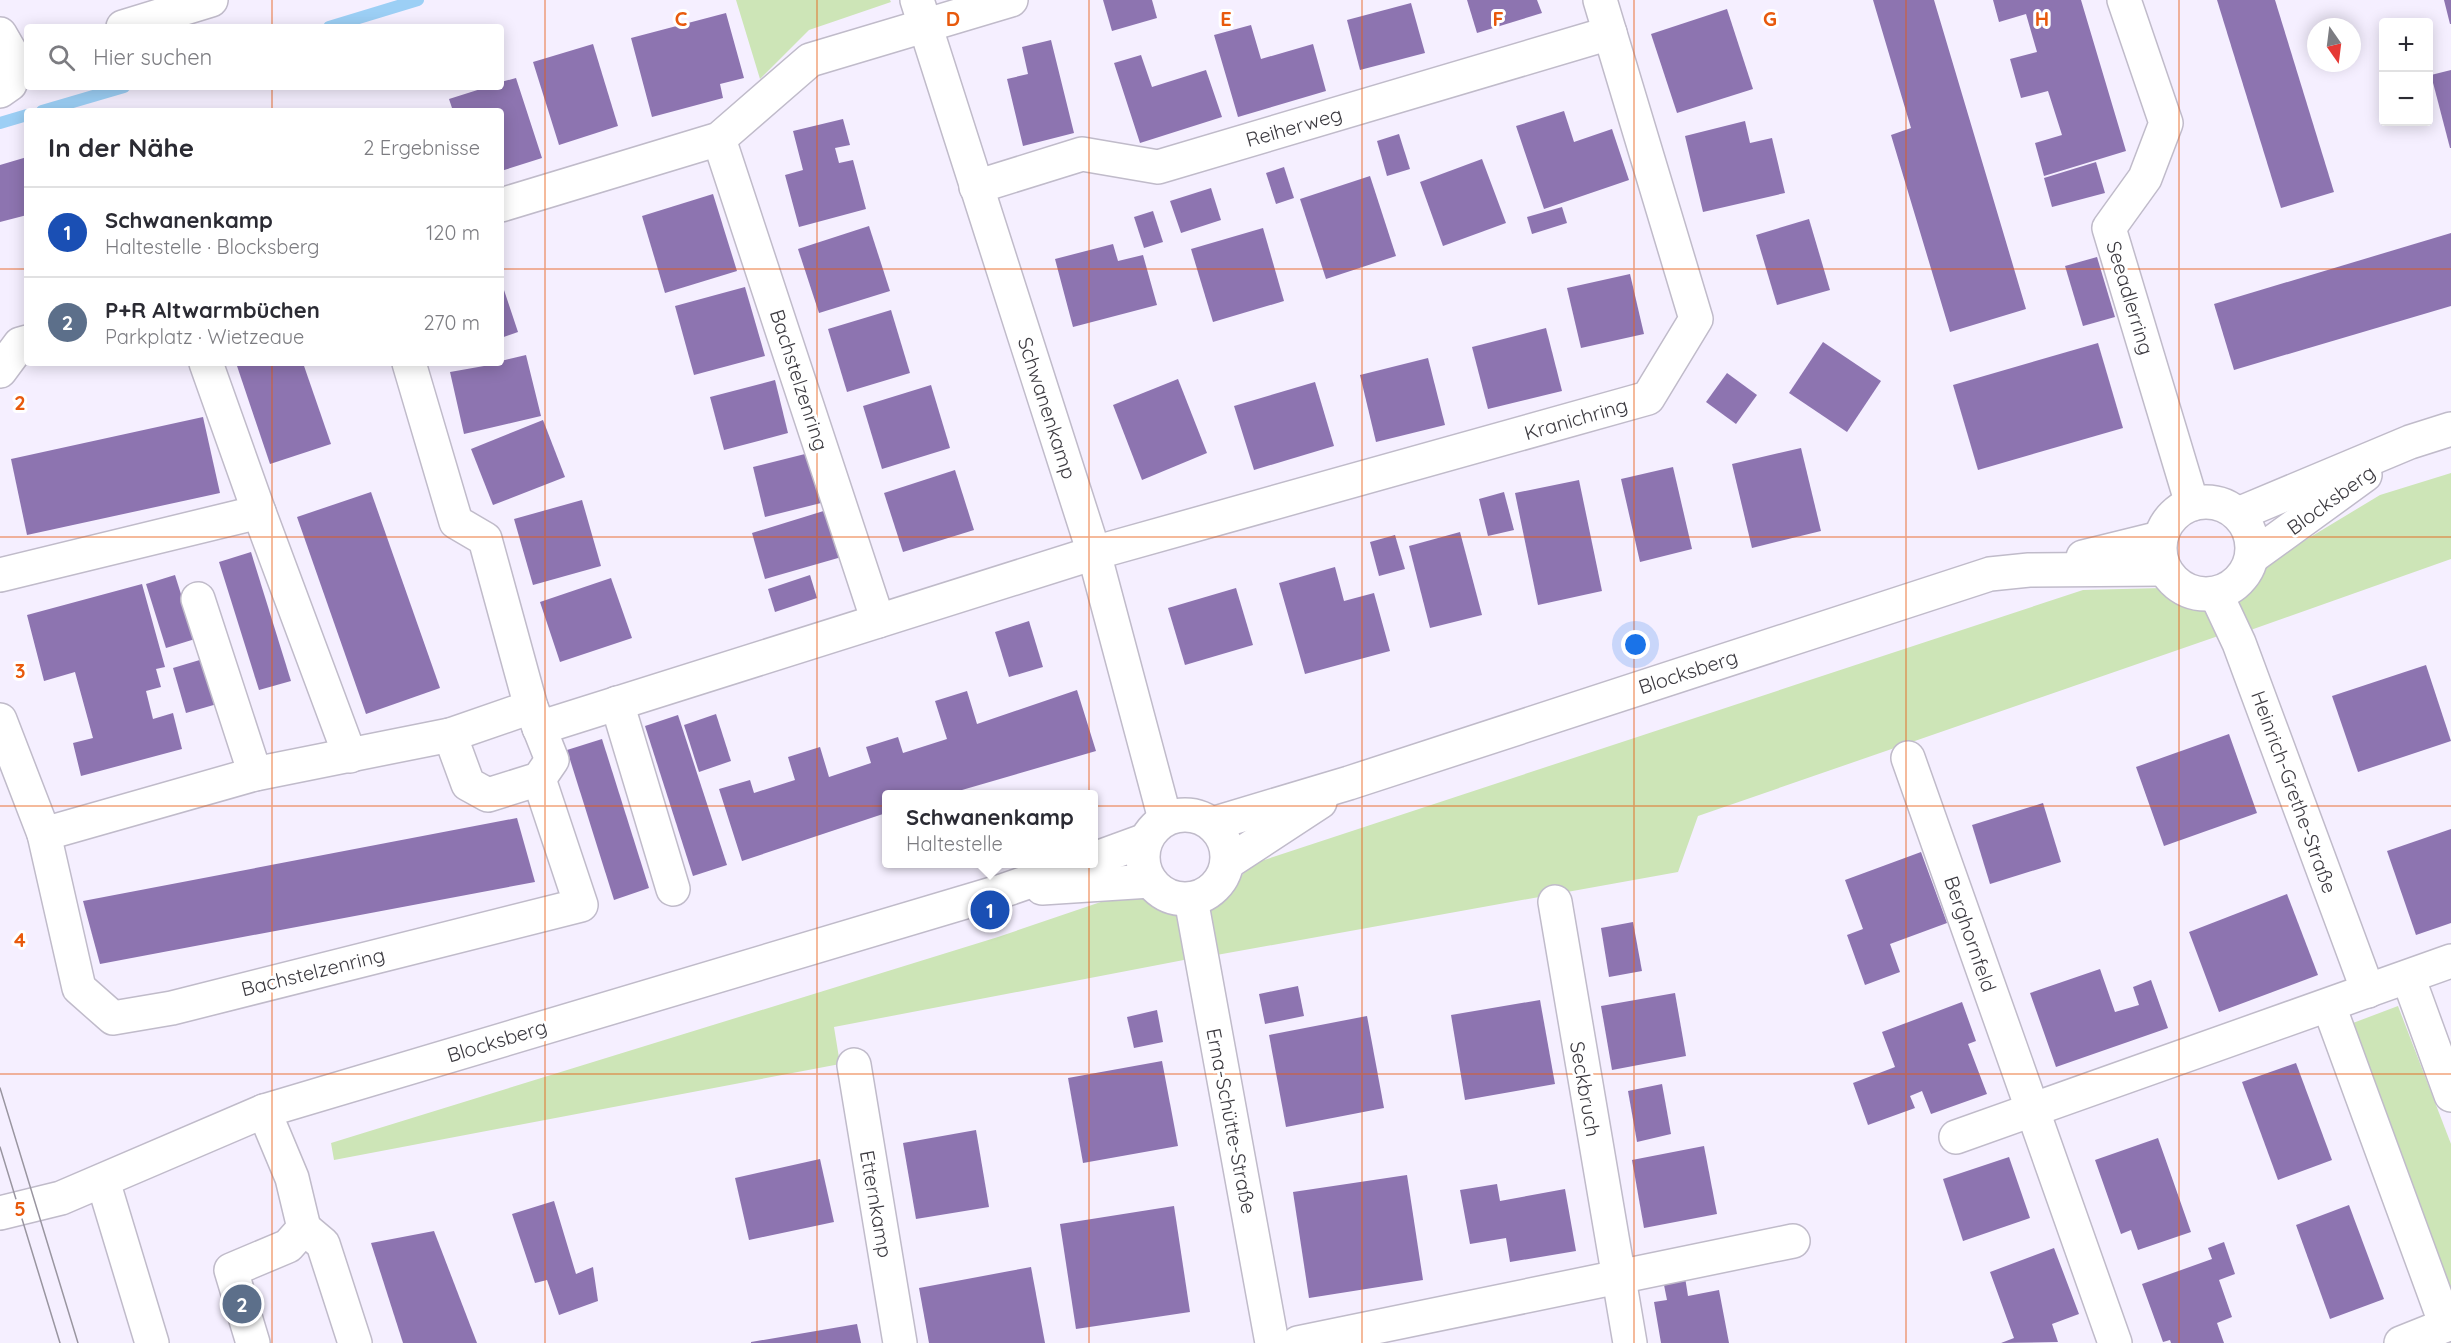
<!DOCTYPE html>
<html lang="de">
<meta charset="utf-8">
<style>
body{margin:0;font-family:Quicksand,sans-serif;background:#f7f7f7;color:#2b2b33}
.controls{position:absolute;right:18px;top:18px;display:grid;overflow:hidden;border-radius:6px;box-shadow:0 3px 15px #0003}
.controls button{width:54px;height:54px;display:grid;place-items:center;padding:0;border:0;border-bottom:2px solid #e1e1e2;background:#fff;color:#2b2b33;font:30px sans-serif}
.compass{position:absolute;left:2307px;top:18px;width:54px;height:54px;border-radius:50%;background:#fff;box-shadow:0 3px 15px #0003;rotate:166deg}
.you{position:absolute;left:1636px;top:645px;width:21px;height:21px;margin:-15px;border:4px solid #fff;border-radius:50%;background:#1a73e8;box-shadow:0 0 0 9px #1a73e833}
.badge{display:grid;place-items:center;width:39px;height:39px;border-radius:50%;background:#0f766e;color:#fff;font-size:20px;font-weight:700}
.pin{position:absolute;translate:-50% -50%;border:3px solid #fff;box-shadow:0 2px 6px #0006}
.popup{position:absolute;left:882px;top:790px;width:216px;height:78px;box-sizing:border-box;display:grid;place-content:center;border-radius:6px;background:#fff;filter:drop-shadow(0 2px 4px #0005);font-size:20px;white-space:nowrap;color:#7c7c81}
.popup b{font-size:22px;color:#2b2b33}
.popup::after{content:'';position:absolute;left:50%;top:100%;margin-left:-12px;border:12px solid transparent;border-top-color:#fff}
.list{margin:0;padding:0;list-style:none}
h2{display:flex;justify-content:space-between;align-items:center;height:78px;margin:0;padding:0 24px;font-size:26px}
h2 small{font-size:20px;font-weight:400;color:#7c7c81}
.list li{display:grid;grid-template-columns:39px 1fr auto;gap:18px;align-items:center;box-sizing:border-box;height:90px;padding:0 24px;border-top:2px solid #e1e1e2}
.list b{display:block;font-size:22px;white-space:nowrap}
.list p{margin:0;font-size:20px;white-space:nowrap;color:#7c7c81}
.list em{font-size:20px;font-style:normal;color:#7c7c81}
.icon{flex:none;width:33px;height:33px;fill:none;stroke:currentColor;stroke-width:2;stroke-linecap:round;stroke-linejoin:round}
.map{position:relative;flex:none;width:2451px;height:1343px;overflow:hidden}
.search{position:absolute;background:#fff;box-shadow:0 3px 15px #0003;left:24px;top:24px;width:480px;height:66px;display:flex;align-items:center;gap:15px;box-sizing:border-box;padding:0 21px;border-radius:6px;color:#7c7c81;font-size:22px}
.panel{position:absolute;background:#fff;box-shadow:0 3px 15px #0003;left:24px;top:108px;width:480px;height:258px;border-radius:6px}
.map>svg:first-child{display:block}
</style>
<div class="map">
<svg width="2451" height="1343" viewBox="0 0 2451 1343">
<rect width="100%" height="100%" fill="#f5efff"/>
<!-- green -->
<g fill="#cde5b7">
<path d="M 736,0 L 890,0 L 891,2 L 809,30 L 760,79 Z"/>
<path d="M 2451,473 L 2451,559 L 2245,632 L 2233,605 L 2256,586 L 2264,565 L 2380,495 Z"/>
<path d="M 2162,588 L 2183,606 L 2212,607 L 2224,634 L 1698,816 L 1678,872 L 1211,956 L 1201,916 L 1229,895 L 1249,865 L 2083,590 Z"/>
<path d="M 1139,889 L 1165,906 L 1181,911 L 1189,959 L 834,1027 L 840,1064 L 334,1160 L 331,1143 L 998,937 Z"/>
<path d="M 2398,1006 L 2451,1144 L 2451,1297 L 2353,1023 Z"/>
</g>
<g fill="none" stroke-linecap="round" stroke-linejoin="round">
<!-- stream -->
<g stroke="#9ccff5" stroke-width="12">
<path d="M 329,27 L 418,0"/>
<path d="M 42,111 L 124,87"/>
<path d="M 0,123 L 27,115"/>
</g>
</g>
<!-- building -->
<g fill="#8d74b0">
<path d="M 1103,0 L 1152,0 L 1157,18 L 1112,31 Z"/>
<path d="M 1467,0 L 1537,0 L 1542,13 L 1477,33 Z"/>
<path d="M 1873,0 L 1934,0 L 2026,309 L 1950,332 L 1891,135 L 1911,128 Z"/>
<path d="M 1993,0 L 2081,0 L 2126,151 L 2044,176 L 2035,143 L 2062,135 L 2048,91 L 2021,98 L 2010,59 L 2037,52 L 2026,14 L 1999,22 Z"/>
<path d="M 2217,0 L 2275,0 L 2334,192 L 2281,208 Z"/>
<path d="M 2444,0 L 2451,0 L 2451,24 L 2450,24 Z"/>
<path d="M 1411,3 L 1425,53 L 1360,70 L 1347,20 Z"/>
<path d="M 1727,9 L 1753,89 L 1677,113 L 1651,34 Z"/>
<path d="M 726,13 L 744,78 L 720,84 L 723,98 L 652,117 L 631,38 Z"/>
<path d="M 1251,25 L 1261,59 L 1313,44 L 1326,91 L 1238,117 L 1214,35 Z"/>
<path d="M 1051,40 L 1074,133 L 1023,146 L 1007,79 L 1028,74 L 1022,47 Z"/>
<path d="M 593,44 L 618,126 L 559,145 L 533,62 Z"/>
<path d="M 1141,55 L 1152,87 L 1206,70 L 1222,117 L 1140,143 L 1114,63 Z"/>
<path d="M 2451,70 L 2451,148 L 2450,148 L 2431,75 Z"/>
<path d="M 516,78 L 542,158 L 501,171 L 501,111 L 453,111 L 449,99 L 487,87 L 501,87 L 501,82 Z"/>
<path d="M 1564,111 L 1574,142 L 1612,129 L 1629,180 L 1544,209 L 1516,126 Z"/>
<path d="M 843,119 L 850,145 L 835,148 L 839,163 L 853,160 L 866,209 L 799,227 L 785,175 L 803,170 L 793,131 Z"/>
<path d="M 1745,121 L 1750,143 L 1772,138 L 1785,193 L 1703,212 L 1685,136 Z"/>
<path d="M 1399,134 L 1410,169 L 1387,176 L 1377,141 Z"/>
<path d="M 27,157 L 27,215 L 0,222 L 0,165 Z"/>
<path d="M 1482,159 L 1506,223 L 1443,246 L 1420,182 Z"/>
<path d="M 2096,162 L 2105,193 L 2052,207 L 2044,178 Z"/>
<path d="M 1284,167 L 1294,198 L 1276,204 L 1266,173 Z"/>
<path d="M 1370,176 L 1396,256 L 1326,279 L 1300,199 Z"/>
<path d="M 1211,188 L 1221,220 L 1181,233 L 1170,201 Z"/>
<path d="M 713,194 L 737,271 L 665,293 L 642,216 Z"/>
<path d="M 1562,207 L 1567,223 L 1532,234 L 1527,217 Z"/>
<path d="M 1153,211 L 1163,242 L 1144,248 L 1134,217 Z"/>
<path d="M 1809,219 L 1830,290 L 1777,305 L 1756,235 Z"/>
<path d="M 869,226 L 890,291 L 819,313 L 798,249 Z"/>
<path d="M 1263,228 L 1284,301 L 1213,322 L 1191,249 Z"/>
<path d="M 2451,233 L 2451,306 L 2234,370 L 2214,304 Z"/>
<path d="M 1113,244 L 1118,261 L 1143,255 L 1157,305 L 1073,327 L 1055,259 Z"/>
<path d="M 2097,257 L 2115,317 L 2083,326 L 2065,266 Z"/>
<path d="M 1630,274 L 1644,334 L 1581,348 L 1567,288 Z"/>
<path d="M 501,281 L 518,332 L 501,338 Z"/>
<path d="M 745,287 L 765,356 L 694,375 L 675,306 Z"/>
<path d="M 891,310 L 910,373 L 847,392 L 828,329 Z"/>
<path d="M 1546,328 L 1562,391 L 1488,409 L 1472,347 Z"/>
<path d="M 1823,342 L 1881,381 L 1847,432 L 1789,393 Z"/>
<path d="M 2098,343 L 2123,428 L 1978,470 L 1953,385 Z"/>
<path d="M 526,355 L 541,416 L 464,434 L 450,372 L 501,363 L 501,361 Z"/>
<path d="M 1428,358 L 1445,425 L 1376,442 L 1360,375 Z"/>
<path d="M 236,363 L 303,363 L 331,444 L 270,464 Z"/>
<path d="M 1727,373 L 1757,395 L 1736,424 L 1706,402 Z"/>
<path d="M 1178,379 L 1207,453 L 1142,480 L 1113,405 Z"/>
<path d="M 775,380 L 788,433 L 724,450 L 710,397 Z"/>
<path d="M 1315,382 L 1334,446 L 1254,470 L 1234,406 Z"/>
<path d="M 931,385 L 950,448 L 882,469 L 863,406 Z"/>
<path d="M 203,417 L 220,493 L 27,535 L 11,459 Z"/>
<path d="M 543,420 L 565,477 L 493,505 L 471,449 Z"/>
<path d="M 1801,448 L 1821,531 L 1752,548 L 1732,464 Z"/>
<path d="M 809,453 L 821,503 L 765,517 L 753,467 Z"/>
<path d="M 1673,467 L 1692,549 L 1640,562 L 1621,479 Z"/>
<path d="M 955,470 L 974,530 L 903,552 L 884,493 Z"/>
<path d="M 1579,480 L 1602,591 L 1538,605 L 1515,493 Z"/>
<path d="M 371,492 L 440,688 L 366,714 L 297,517 Z"/>
<path d="M 1504,492 L 1514,530 L 1488,536 L 1479,499 Z"/>
<path d="M 582,500 L 601,566 L 533,585 L 514,519 Z"/>
<path d="M 830,509 L 845,556 L 765,579 L 752,533 Z"/>
<path d="M 1460,532 L 1482,615 L 1430,628 L 1409,546 Z"/>
<path d="M 1395,535 L 1405,569 L 1379,576 L 1370,542 Z"/>
<path d="M 251,552 L 291,681 L 259,690 L 219,562 Z"/>
<path d="M 1335,567 L 1344,601 L 1374,593 L 1390,651 L 1305,674 L 1279,583 Z"/>
<path d="M 175,575 L 195,639 L 166,648 L 146,584 Z"/>
<path d="M 810,575 L 817,598 L 775,612 L 768,589 Z"/>
<path d="M 611,578 L 632,638 L 560,662 L 540,602 Z"/>
<path d="M 142,584 L 165,667 L 156,669 L 161,687 L 146,691 L 153,719 L 173,713 L 182,749 L 81,776 L 73,743 L 93,738 L 75,672 L 44,681 L 27,615 Z"/>
<path d="M 1236,588 L 1253,645 L 1185,665 L 1168,608 Z"/>
<path d="M 1029,621 L 1043,667 L 1009,677 L 995,632 Z"/>
<path d="M 203,659 L 217,704 L 186,713 L 173,668 Z"/>
<path d="M 2426,665 L 2451,741 L 2358,772 L 2332,696 Z"/>
<path d="M 1077,690 L 1096,751 L 962,790 L 964,794 L 886,794 L 886,813 L 742,861 L 719,789 L 750,780 L 754,793 L 795,780 L 788,757 L 820,747 L 829,777 L 871,763 L 866,747 L 898,737 L 903,753 L 947,739 L 935,701 L 967,691 L 977,724 Z"/>
<path d="M 716,714 L 731,761 L 699,772 L 684,725 Z"/>
<path d="M 678,715 L 727,865 L 693,876 L 645,726 Z"/>
<path d="M 2229,734 L 2257,813 L 2164,846 L 2136,767 Z"/>
<path d="M 602,739 L 649,888 L 614,900 L 567,750 Z"/>
<path d="M 2043,803 L 2061,862 L 1990,884 L 1972,825 Z"/>
<path d="M 517,818 L 535,882 L 100,964 L 83,901 Z"/>
<path d="M 2451,829 L 2451,923 L 2416,935 L 2387,851 Z"/>
<path d="M 1921,852 L 1947,923 L 1890,944 L 1900,972 L 1865,985 L 1847,935 L 1863,929 L 1845,880 Z"/>
<path d="M 2287,894 L 2318,975 L 2219,1012 L 2189,932 Z"/>
<path d="M 1633,922 L 1642,971 L 1609,977 L 1601,928 Z"/>
<path d="M 2100,969 L 2115,1012 L 2139,1005 L 2133,987 L 2151,980 L 2168,1028 L 2056,1067 L 2030,993 Z"/>
<path d="M 1298,986 L 1304,1016 L 1265,1024 L 1259,994 Z"/>
<path d="M 1675,993 L 1686,1056 L 1612,1070 L 1601,1006 Z"/>
<path d="M 1540,1000 L 1555,1084 L 1465,1100 L 1451,1015 Z"/>
<path d="M 1962,1002 L 1976,1041 L 1968,1044 L 1987,1094 L 1931,1114 L 1922,1091 L 1910,1096 L 1915,1108 L 1868,1125 L 1853,1083 L 1895,1067 L 1882,1032 Z"/>
<path d="M 1157,1010 L 1163,1042 L 1134,1048 L 1127,1017 Z"/>
<path d="M 1367,1016 L 1384,1108 L 1286,1127 L 1269,1035 Z"/>
<path d="M 1162,1061 L 1178,1146 L 1083,1163 L 1068,1078 Z"/>
<path d="M 2296,1063 L 2332,1160 L 2278,1180 L 2242,1082 Z"/>
<path d="M 1662,1084 L 1671,1134 L 1637,1142 L 1628,1091 Z"/>
<path d="M 976,1130 L 989,1207 L 916,1219 L 903,1143 Z"/>
<path d="M 2158,1138 L 2191,1232 L 2138,1250 L 2131,1230 L 2121,1234 L 2095,1160 Z"/>
<path d="M 1704,1146 L 1717,1214 L 1644,1228 L 1632,1160 Z"/>
<path d="M 2009,1157 L 2030,1218 L 1963,1241 L 1943,1179 Z"/>
<path d="M 820,1159 L 834,1222 L 749,1240 L 735,1178 Z"/>
<path d="M 1407,1175 L 1423,1280 L 1309,1298 L 1293,1192 Z"/>
<path d="M 1497,1184 L 1500,1201 L 1565,1189 L 1576,1251 L 1510,1262 L 1506,1238 L 1470,1244 L 1460,1190 Z"/>
<path d="M 554,1201 L 576,1274 L 593,1267 L 598,1301 L 559,1315 L 547,1280 L 535,1283 L 512,1214 Z"/>
<path d="M 2349,1205 L 2384,1299 L 2330,1319 L 2296,1225 Z"/>
<path d="M 1174,1206 L 1190,1312 L 1076,1329 L 1060,1224 Z"/>
<path d="M 434,1231 L 477,1343 L 403,1343 L 371,1243 Z"/>
<path d="M 2224,1242 L 2235,1274 L 2219,1280 L 2232,1317 L 2217,1323 L 2224,1343 L 2171,1343 L 2170,1340 L 2163,1342 L 2142,1284 L 2212,1259 L 2208,1248 Z"/>
<path d="M 2054,1248 L 2079,1314 L 2052,1324 L 2058,1342 L 2001,1343 L 2014,1338 L 1990,1272 Z"/>
<path d="M 1031,1267 L 1045,1343 L 929,1343 L 919,1288 Z"/>
<path d="M 1684,1271 L 1688,1296 L 1719,1290 L 1729,1343 L 1661,1343 L 1654,1302 L 1667,1300 L 1662,1275 Z"/>
<path d="M 857,1324 L 861,1343 L 751,1343 L 751,1342 Z"/>
</g>
<g fill="none" stroke-linecap="round" stroke-linejoin="round">
<defs>
<g id="minor">
<path d="M 917,0 L 1094,553 L 1165,819"/>
<path d="M 2124,0 L 2166,123 L 2145,178 L 2109,228 L 2192,504"/>
<path d="M 123,27 L 211,0"/>
<path d="M 0,34 L 15,60 L 10,84 L 0,91"/>
<path d="M 719,139 L 878,621"/>
<path d="M 976,187 L 1082,154 L 1158,167 L 1610,33"/>
<path d="M 501,205 L 719,139 L 810,60 L 1011,0"/>
<path d="M 206,363 L 259,512 L 350,756"/>
<path d="M 409,363 L 456,522 L 485,539 L 531,707 L 552,760 L 539,779 L 488,795 L 468,784 L 450,735"/>
<path d="M 0,371 L 20,344 L 27,342"/>
<circle cx="2206" cy="548" r="46"/>
<path d="M 2238,514 L 2410,442 L 2451,429"/>
<path d="M 2083,557 L 2160,538"/>
<path d="M 2252,557 L 2365,475"/>
<path d="M 0,575 L 259,512"/>
<path d="M 2216,594 L 2239,643 L 2368,991"/>
<path d="M 198,599 L 255,774"/>
<path d="M 617,703 L 673,889"/>
<path d="M 0,720 L 44,834 L 255,774 L 450,735 L 531,707"/>
<path d="M 539,728 L 1094,553 L 1648,398 L 1696,319 L 1600,0"/>
<path d="M 1908,758 L 2115,1343"/>
<circle cx="1185" cy="857" r="42"/>
<path d="M 1212,824 L 1349,783 L 1990,574 L 2029,570 L 2163,569"/>
<path d="M 44,834 L 79,988 L 113,1018 L 172,1008 L 581,905 L 539,779"/>
<path d="M 1094,859 L 1146,840"/>
<path d="M 1227,863 L 1320,802"/>
<path d="M 1042,888 L 1150,881"/>
<path d="M 1191,899 L 1272,1343"/>
<path d="M 1555,902 L 1630,1343"/>
<path d="M 2408,977 L 2451,1095"/>
<path d="M 2329,1006 L 2446,1325"/>
<path d="M 854,1065 L 900,1343"/>
<path d="M 1956,1137 L 2451,961"/>
<path d="M 103,1181 L 152,1343"/>
<path d="M 0,1213 L 61,1198 L 264,1111 L 1002,891 L 1080,864"/>
<path d="M 304,1228 L 323,1244 L 355,1343"/>
<path d="M 253,1343 L 231,1270 L 288,1246 L 304,1228 L 292,1178 L 264,1111"/>
<path d="M 1298,1343 L 1793,1241"/>
<path d="M 2401,1343 L 2451,1323"/>
</g>
</defs>
<!-- minor casing -->
<use href="#minor" stroke="#c0bbca" stroke-width="36"/>
<!-- minor -->
<use href="#minor" stroke="#fff" stroke-width="33"/>
<!-- tram -->
<g stroke="#9995a0" stroke-width="1.5">
<path d="M 0,1088 L 78,1343"/>
<path d="M 0,1147 L 60,1343"/>
</g>
</g>
<!-- grid -->
<path fill="none" stroke="#e8590c" stroke-width="1.5" stroke-opacity="0.55" d="M 272,0 L 272,27M 545,0 L 545,1343M 817,0 L 817,1343M 1089,0 L 1089,1343M 1362,0 L 1362,1343M 1634,0 L 1634,1343M 1906,0 L 1906,1343M 2179,0 L 2179,1343M 272,87 L 272,111M 0,269 L 27,269M 501,269 L 2451,269M 272,363 L 272,1343M 0,537 L 2451,537M 0,806 L 2451,806M 0,1074 L 2451,1074"/>
<g text-anchor="middle" stroke-width="6" stroke-linejoin="round" paint-order="stroke">
<!-- street labels -->
<g font-size="20" fill="#3c3a40" stroke="#fff">
<text transform="translate(1294 127) rotate(-16)" y="7">Reiherweg</text>
<text transform="translate(2130 298) rotate(73)" y="7">Seeadlerring</text>
<text transform="translate(799 380) rotate(72)" y="7">Bachstelzenring</text>
<text transform="translate(1047 408) rotate(72)" y="7">Schwanenkamp</text>
<text transform="translate(1576 419) rotate(-16)" y="7">Kranichring</text>
<text transform="translate(2331 500) rotate(-36)" y="7">Blocksberg</text>
<text transform="translate(1688 672) rotate(-18)" y="7">Blocksberg</text>
<text transform="translate(2294 792) rotate(70)" y="7">Heinrich-Grethe-Straße</text>
<text transform="translate(1970 934) rotate(71)" y="7">Berghornfeld</text>
<text transform="translate(313 972) rotate(-14)" y="7">Bachstelzenring</text>
<text transform="translate(497 1041) rotate(-17)" y="7">Blocksberg</text>
<text transform="translate(1585 1089) rotate(80)" y="7">Seckbruch</text>
<text transform="translate(1231 1121) rotate(79)" y="7">Erna-Schütte-Straße</text>
<text transform="translate(876 1204) rotate(80)" y="7">Etternkamp</text>
</g>
</g>
<g font-size="20" text-anchor="middle" font-weight="bold" fill="#e8590c" stroke="#fff" stroke-width="6" stroke-linejoin="round" paint-order="stroke">
<text x="681" y="26">C</text>
<text x="953" y="26">D</text>
<text x="1226" y="26">E</text>
<text x="1498" y="26">F</text>
<text x="1770" y="26">G</text>
<text x="2042" y="26">H</text>
<text x="20" y="410">2</text>
<text x="20" y="678">3</text>
<text x="20" y="947">4</text>
<text x="20" y="1216">5</text>
</g>
</svg>
<div class="controls">
<button>+</button>
<button>−</button>
</div>
<svg class="compass" viewBox="-18 -18 36 36"><path d="M0-13l5 13h-10z" fill="#e53935"/><path d="M0 13l5-13h-10z" fill="#7c7c81"/></svg>
<div class="you"></div>
<div class="pin badge" style="left:990px;top:910px;background:#1a4fb4">1</div>
<div class="popup"><b>Schwanenkamp</b>Haltestelle</div>
<div class="pin badge" style="left:242px;top:1304px;background:#5c6f8a">2</div>
<div class="search"><svg class="icon" aria-label="search" viewBox="0 0 24 24"><circle cx="10" cy="10" r="6"/><path d="M15 15l6 6"/></svg>Hier suchen</div>
<section class="panel">
<h2>In der Nähe<small>2 Ergebnisse</small></h2>
<ul class="list">
<li><span class="badge" style="background:#1a4fb4">1</span><div><b>Schwanenkamp</b><p>Haltestelle · Blocksberg</p></div><em>120 m</em></li>
<li><span class="badge" style="background:#5c6f8a">2</span><div><b>P+R Altwarmbüchen</b><p>Parkplatz · Wietzeaue</p></div><em>270 m</em></li>
</ul>
</section>
</div>
